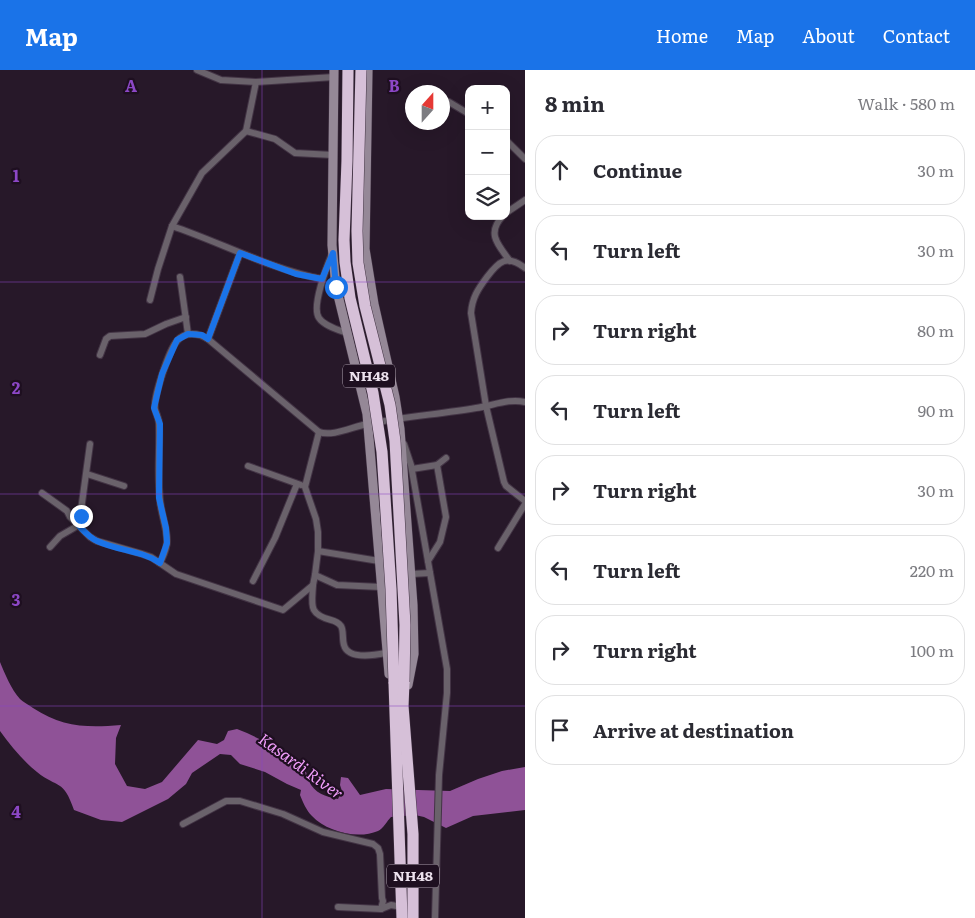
<!DOCTYPE html>
<meta charset="utf-8">
<style>
body{margin:0;font-family:Literata,serif;background:#f2f2f3;color:#2b2b33}
.controls{position:absolute;right:15px;top:15px;display:grid;overflow:hidden;border-radius:10px;box-shadow:0 5px 20px #0002}
.controls button{width:45px;height:45px;display:grid;place-items:center;padding:0;border:0;border-bottom:1px solid #e1e1e2;background:#fff;color:#2b2b33;font:25px sans-serif}
.compass{position:absolute;left:405px;top:15px;width:45px;height:45px;border-radius:50%;background:#fff;box-shadow:0 5px 20px #0002;rotate:21deg}
.stop{position:absolute;width:15px;height:15px;margin:-11px;border:4px solid #1a73e8;border-radius:50%;background:#fff}
.stop.end{background:#1a73e8;border-color:#fff;box-shadow:0 1px 5px #0008}
.list{margin:0;padding:0;list-style:none}
h2{display:flex;justify-content:space-between;align-items:center;height:65px;margin:0;padding:0 20px;font-size:21px}
h2 small{font-size:16px;font-weight:400;color:#7c7c81}
.list li{display:grid;grid-template-columns:32px 1fr auto;gap:15px;align-items:center;box-sizing:border-box;height:70px;margin:0 10px 10px;padding:0 10px;border:1px solid #e1e1e2;border-radius:20px}
.list b{display:block;font-size:19px;white-space:nowrap}
.list em{font-size:16px;font-style:normal;color:#7c7c81}
.icon{flex:none;width:28px;height:28px;fill:none;stroke:currentColor;stroke-width:2;stroke-linecap:round;stroke-linejoin:round}
.map{position:relative;flex:none;width:525px;height:848px;overflow:hidden}
header{display:flex;align-items:center;gap:30px;box-sizing:border-box;height:70px;padding:0 25px;background:#1a73e8;color:#fff}
header strong{font-size:24px}
nav{display:flex;gap:28px;margin-inline-start:auto;font-size:18px}
main{display:flex}
aside{flex:1;background:#fff}
.map>svg:first-child{display:block}
</style>
<header>
<strong>Map</strong>
<nav><a>Home</a><a>Map</a><a>About</a><a>Contact</a></nav>
</header>
<main>
<div class="map">
<svg width="525" height="848" viewBox="0 0 525 848">
<rect width="100%" height="100%" fill="#271829"/>
<!-- water -->
<path fill="#8f5297" d="M 0,592 C 5,604 11,619 20,629 C 23,632 29,635 33,638 C 62,657 86,658 121,655 L 116,668 L 115,694 L 127,716 L 145,719 L 162,712 L 198,670 L 217,674 L 224,670 L 228,661 L 237,659 L 247,663 L 278,678 L 283,686 C 291,688 298,690 303,696 C 307,700 306,706 309,711 C 314,723 326,727 338,729 L 342,721 L 340,715 L 341,707 L 348,708 L 360,725 L 386,719 L 450,721 L 478,709 L 502,701 L 525,697 L 525,740 L 473,746 L 446,758 L 424,747 L 415,745 L 391,747 C 387,751 383,759 378,761 C 357,770 326,761 312,746 C 306,740 303,732 300,725 L 301,720 L 287,714 L 265,702 L 240,694 L 231,685 L 220,684 L 192,703 L 186,714 L 168,729 L 122,752 L 101,750 L 74,740 C 63,708 58,719 37,702 C 23,691 11,676 0,661 Z"/>
<g fill="none" stroke-linecap="round" stroke-linejoin="round">
<defs>
<g id="street">
<path d="M 197,0 L 221,10 L 256,12 L 334,7"/>
<path d="M 449,32 L 469,44"/>
<path d="M 246,61 L 275,69 L 295,83 L 333,85"/>
<path d="M 506,70 L 525,89"/>
<path d="M 506,143 L 525,130"/>
<path d="M 503,146 C 486,163 498,175 510,191"/>
<path d="M 172,156 C 222,173 270,199 322,209"/>
<path d="M 332,184 C 327,196 311,237 319,248 C 324,256 339,260 347,263"/>
<path d="M 525,198 C 507,184 499,191 487,207 C 478,219 472,228 471,243 L 486,336 L 504,412 L 506,416 L 525,431"/>
<path d="M 180,207 L 188,264"/>
<path d="M 150,230 L 158,199 L 172,156 L 202,103 L 246,61 L 256,12"/>
<path d="M 208,269 L 240,183"/>
<path d="M 100,285 L 106,269 L 110,266 L 145,264 L 166,254 L 186,247"/>
<path d="M 404,374 L 411,395 L 447,599 L 447,623 L 439,705 L 435,848"/>
<path d="M 248,396 L 301,415"/>
<path d="M 412,399 L 437,395 L 446,388"/>
<path d="M 87,404 L 124,416"/>
<path d="M 42,423 L 67,441 L 70,447 L 90,467 L 97,471 L 142,484 L 151,487 L 176,504 L 283,540 L 313,515 L 315,505 L 318,481 L 318,462 L 316,449 L 305,417 L 319,362"/>
<path d="M 50,477 L 60,466 L 79,455 L 90,374"/>
<path d="M 498,478 L 525,434"/>
<path d="M 318,481 L 379,491"/>
<path d="M 428,491 L 440,472 L 446,447 L 437,395"/>
<path d="M 160,493 C 163,486 167,479 167,471 C 167,457 161,444 160,430 C 157,405 160,379 159,354 C 159,348 156,344 155,339 C 153,328 169,280 177,271 C 185,261 199,263 208,269 L 319,362 C 332,367 352,357 367,354 C 403,347 440,344 476,338 C 492,336 509,328 525,332"/>
<path d="M 411,504 L 430,503"/>
<path d="M 315,505 L 337,515 L 381,517"/>
<path d="M 253,511 L 275,468 L 297,414"/>
<path d="M 313,515 C 312,535 308,544 331,550 C 335,551 338,552 341,556 C 344,561 342,569 344,575 C 348,590 376,585 386,583"/>
<path d="M 183,754 L 226,731 L 240,731 L 283,744 L 323,762 L 373,774 L 378,778 L 380,784 L 382,828 L 383,831 L 381,839 L 391,835 L 402,837"/>
<path d="M 338,837 L 381,839"/>
</g>
<g id="secondary">
<path d="M 334,0 L 332,175 L 336,217 L 367,344 L 389,604"/>
<path d="M 368,0 L 365,179 L 374,234 L 395,327 L 400,359 L 413,535 L 414,584 L 408,615"/>
</g>
<g id="highway">
<path d="M 394,612 L 402,848"/>
<path d="M 404,612 L 403,636 L 413,764 L 413,848"/>
</g>
</defs>
<!-- street casing -->
<use href="#street" stroke="#433445" stroke-width="8"/>
<!-- secondary casing -->
<use href="#secondary" stroke="#433445" stroke-width="10"/>
<!-- highway casing -->
<use href="#highway" stroke="#433445" stroke-width="12"/>
<!-- street -->
<use href="#street" stroke="#6a626b" stroke-width="6"/>
<!-- secondary -->
<use href="#secondary" stroke="#958897" stroke-width="9"/>
<!-- highway -->
<use href="#highway" stroke="#d6c0d8" stroke-width="11"/>
<defs>
<g id="highway-bridge">
<path d="M 348,0 L 347,91 L 344,170 L 345,192 L 350,228 L 373,323 L 382,382 L 391,519 L 394,612"/>
<path d="M 361,0 L 357,161 L 358,193 L 365,236 L 390,335 L 395,371 L 405,555 L 404,612"/>
</g>
</defs>
<!-- highway-bridge casing -->
<use href="#highway-bridge" stroke="#433445" stroke-width="12" stroke-linecap="butt"/>
<!-- highway-bridge -->
<use href="#highway-bridge" stroke="#d6c0d8" stroke-width="11"/>
</g>
<g fill="none" stroke-linecap="round" stroke-linejoin="round">
<!-- route -->
<path stroke="#1a73e8" stroke-width="6" d="M 81,446 L 79,456 C 84,461 90,468 97,471 C 118,481 141,480 160,493 L 167,473 L 166,458 L 159,428 L 160,354 L 154,338 L 162,304 L 177,270 L 188,264 L 202,265 L 208,269 L 240,183 L 296,204 L 322,209 L 333,183 L 336,217"/>
</g>
<!-- grid -->
<path fill="none" stroke="#8c47c6" stroke-width="1" stroke-opacity="0.55" d="M 262,0 L 262,848M 0,212 L 525,212M 0,424 L 525,424M 0,636 L 525,636"/>
<g text-anchor="middle" stroke-width="4.5" stroke-linejoin="round" paint-order="stroke">
<!-- shield labels -->
<g fill="#1e0f20" stroke="#afa3b0" stroke-width="1">
<rect x="343" y="294.5" width="52" height="23" rx="4"/>
<rect x="387" y="794.5" width="52" height="23" rx="4"/>
</g>
<g font-size="14" font-weight="bold" fill="#ede2ee">
<text x="369" y="311">NH48</text>
<text x="413" y="811">NH48</text>
</g>
<!-- water labels -->
<g font-size="16" font-style="italic" fill="#ef9cf9" stroke="#1e0f20">
<text transform="translate(301 696) rotate(36)" y="6">Kasardi River</text>
</g>
</g>
<g font-size="16" text-anchor="middle" font-weight="bold" fill="#8c47c6" stroke="#1e0f20" stroke-width="4.5" stroke-linejoin="round" paint-order="stroke">
<text x="131" y="22">A</text>
<text x="394" y="22">B</text>
<text x="16" y="112">1</text>
<text x="16" y="324">2</text>
<text x="16" y="536">3</text>
<text x="16" y="748">4</text>
</g>
</svg>
<div class="controls">
<button>+</button>
<button>−</button>
<button><svg class="icon" aria-label="layers" viewBox="0 0 24 24"><path d="M12 4l9 5-9 5-9-5zM3 14l9 5 9-5"/></svg></button>
</div>
<svg class="compass" viewBox="-18 -18 36 36"><path d="M0-13l5 13h-10z" fill="#e53935"/><path d="M0 13l5-13h-10z" fill="#7c7c81"/></svg>
<div class="stop" style="left:336px;top:217px"></div>
<div class="stop end" style="left:81px;top:446px"></div>
</div>
<aside>
<h2>8 min<small>Walk · 580 m</small></h2>
<ul class="list">
<li><svg class="icon" aria-label="ahead" viewBox="0 0 24 24"><path d="M12 20V5M6 11l6-6 6 6"/></svg><div><b>Continue</b></div><em>30 m</em></li>
<li><svg class="icon" aria-label="left" viewBox="0 0 24 24"><path d="M17 20v-9H6M10 6l-5 5 5 5"/></svg><div><b>Turn left</b></div><em>30 m</em></li>
<li><svg class="icon" aria-label="right" viewBox="0 0 24 24"><path d="M7 20v-9h11M14 6l5 5-5 5"/></svg><div><b>Turn right</b></div><em>80 m</em></li>
<li><svg class="icon" aria-label="left" viewBox="0 0 24 24"><path d="M17 20v-9H6M10 6l-5 5 5 5"/></svg><div><b>Turn left</b></div><em>90 m</em></li>
<li><svg class="icon" aria-label="right" viewBox="0 0 24 24"><path d="M7 20v-9h11M14 6l5 5-5 5"/></svg><div><b>Turn right</b></div><em>30 m</em></li>
<li><svg class="icon" aria-label="left" viewBox="0 0 24 24"><path d="M17 20v-9H6M10 6l-5 5 5 5"/></svg><div><b>Turn left</b></div><em>220 m</em></li>
<li><svg class="icon" aria-label="right" viewBox="0 0 24 24"><path d="M7 20v-9h11M14 6l5 5-5 5"/></svg><div><b>Turn right</b></div><em>100 m</em></li>
<li><svg class="icon" aria-label="arrive" viewBox="0 0 24 24"><path d="M6 21V4h12l-3 4 3 4H6"/></svg><div><b>Arrive at destination</b></div></li>
</ul>
</aside>
</main>
